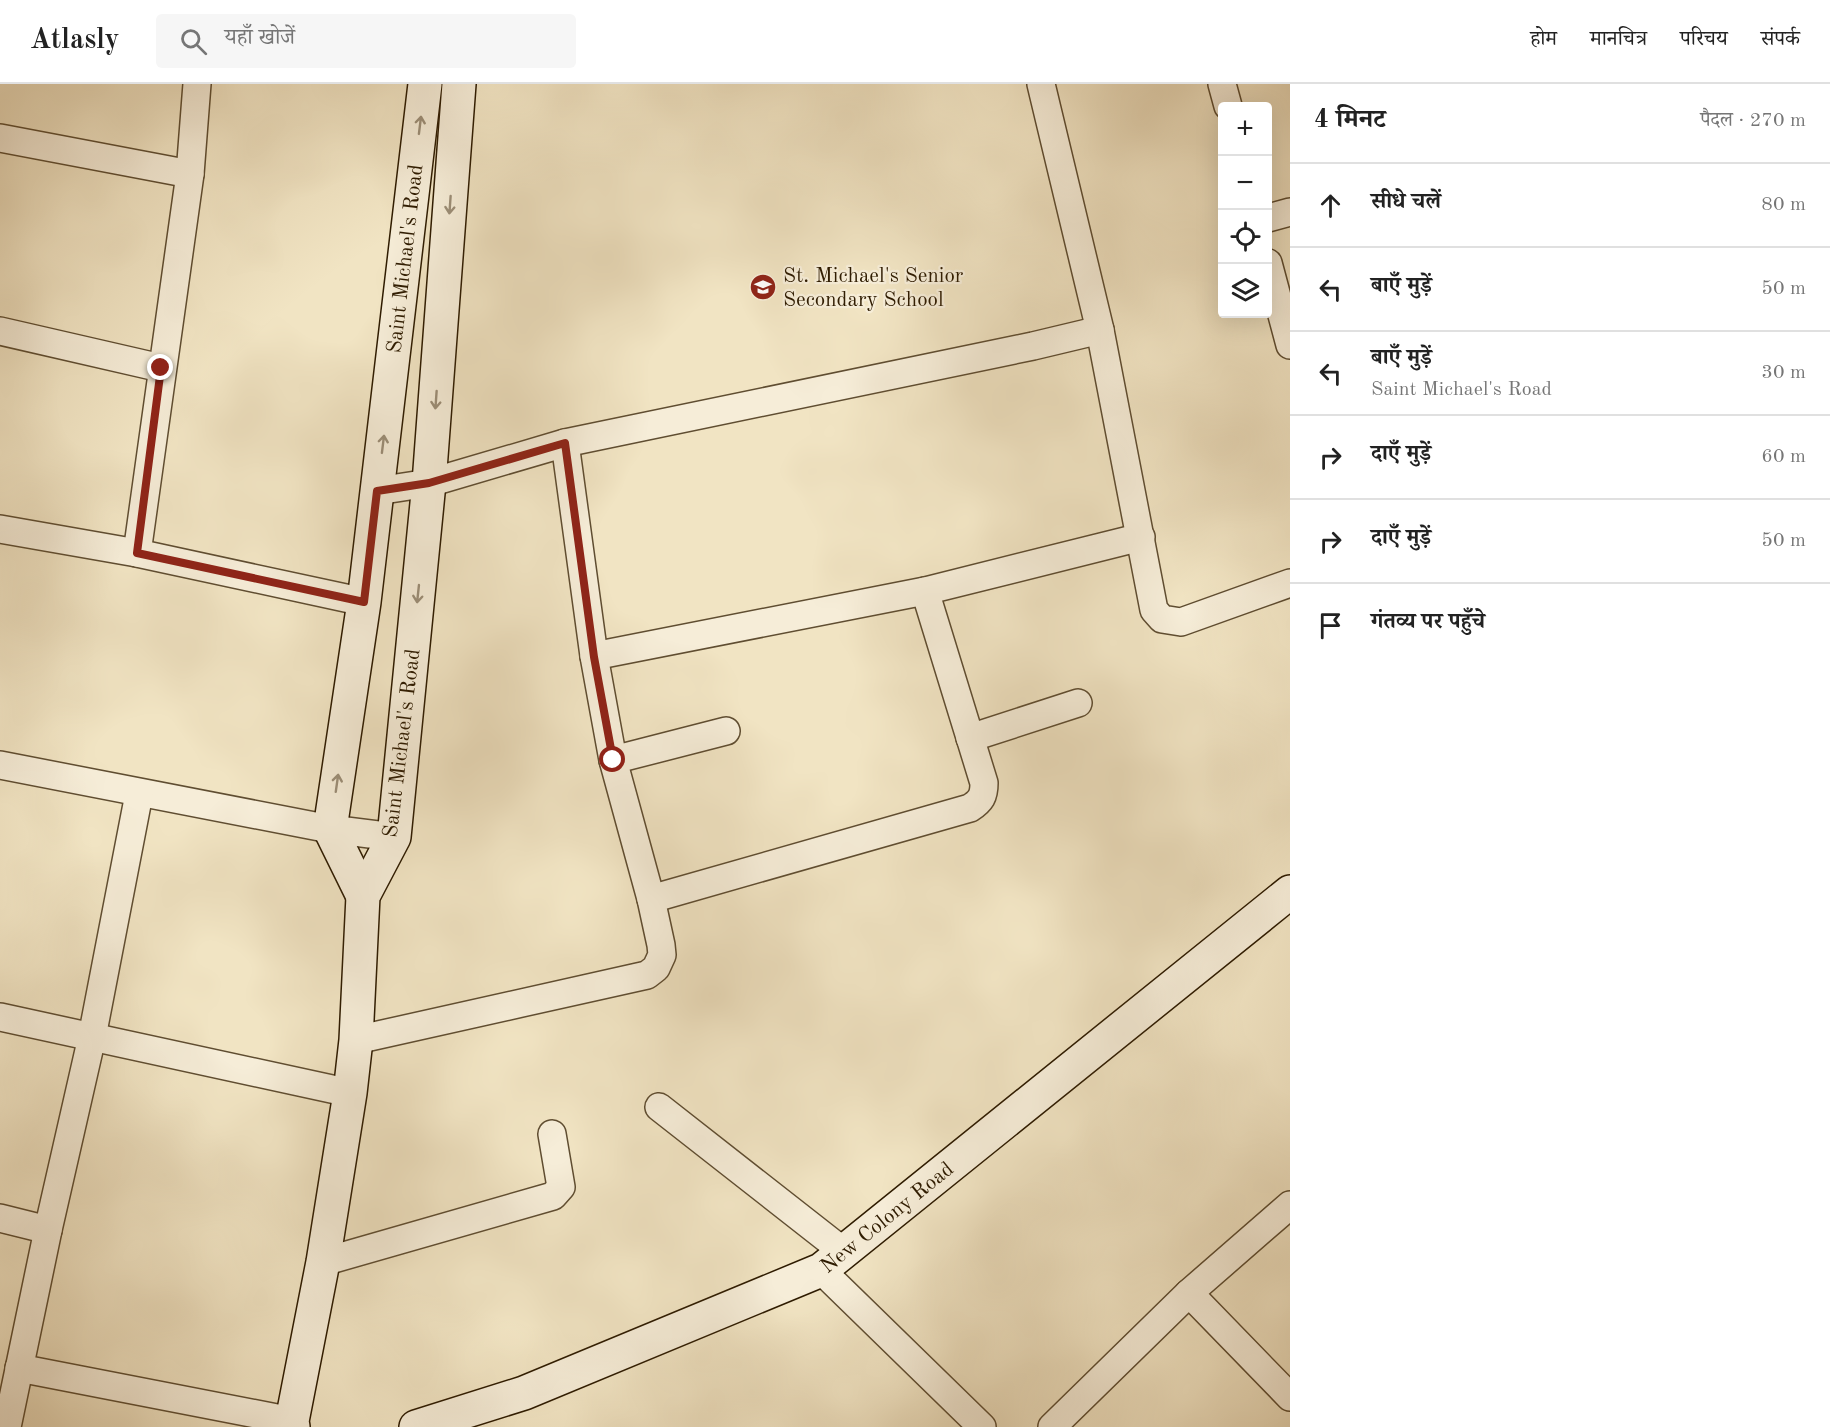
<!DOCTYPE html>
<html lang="hi">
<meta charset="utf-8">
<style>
body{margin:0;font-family:"Old Standard TT","Noto Serif Devanagari",serif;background:#f6f6f6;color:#222}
.controls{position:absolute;right:18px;top:18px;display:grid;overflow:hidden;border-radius:6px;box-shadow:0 6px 24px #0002}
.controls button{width:54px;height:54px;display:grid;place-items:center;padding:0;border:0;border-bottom:2px solid #e0e0e0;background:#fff;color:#222;font:30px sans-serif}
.stop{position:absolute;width:18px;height:18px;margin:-14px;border:4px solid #8f2418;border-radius:50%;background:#fff}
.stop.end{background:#8f2418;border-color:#fff;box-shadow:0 2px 6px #0008}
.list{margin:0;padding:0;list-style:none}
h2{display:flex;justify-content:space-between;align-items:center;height:78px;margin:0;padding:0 24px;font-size:26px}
h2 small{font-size:20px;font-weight:400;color:#767676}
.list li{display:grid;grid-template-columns:39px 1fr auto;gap:18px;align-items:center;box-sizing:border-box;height:84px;padding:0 24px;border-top:2px solid #e0e0e0}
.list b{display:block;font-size:22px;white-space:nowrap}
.list p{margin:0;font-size:20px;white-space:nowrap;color:#767676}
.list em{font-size:20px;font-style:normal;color:#767676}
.icon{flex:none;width:33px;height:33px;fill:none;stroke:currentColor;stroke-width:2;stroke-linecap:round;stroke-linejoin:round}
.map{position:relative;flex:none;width:1290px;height:1343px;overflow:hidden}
header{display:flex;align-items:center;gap:36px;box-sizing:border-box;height:84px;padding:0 30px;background:#fff;border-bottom:2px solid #e0e0e0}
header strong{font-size:28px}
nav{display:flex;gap:33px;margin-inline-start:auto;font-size:21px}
.search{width:420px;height:54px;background:#f6f6f6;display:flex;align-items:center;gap:15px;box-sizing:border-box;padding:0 21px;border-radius:6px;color:#767676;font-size:22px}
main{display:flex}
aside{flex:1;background:#fff}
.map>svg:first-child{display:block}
</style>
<header>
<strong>Atlasly</strong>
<div class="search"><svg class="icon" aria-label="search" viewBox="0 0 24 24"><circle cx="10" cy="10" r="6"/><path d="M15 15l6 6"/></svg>यहाँ खोजें</div>
<nav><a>होम</a><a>मानचित्र</a><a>परिचय</a><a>संपर्क</a></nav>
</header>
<main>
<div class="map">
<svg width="1290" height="1343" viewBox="0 0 1290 1343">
<rect width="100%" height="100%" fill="#f1e4c3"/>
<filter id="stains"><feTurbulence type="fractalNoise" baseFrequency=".00333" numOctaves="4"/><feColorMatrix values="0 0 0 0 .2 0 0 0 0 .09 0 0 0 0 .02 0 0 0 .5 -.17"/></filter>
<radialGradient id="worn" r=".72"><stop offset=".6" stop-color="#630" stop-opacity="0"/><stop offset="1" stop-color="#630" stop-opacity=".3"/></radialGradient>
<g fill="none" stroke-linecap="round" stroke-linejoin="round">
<defs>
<g id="street">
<path d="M 1041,0 L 1100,246 L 1154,526 L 1162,535 L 1181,538 L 1290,499"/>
<path d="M 1222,0 L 1228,22"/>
<path d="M 0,54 L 190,90"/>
<path d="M 1268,134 L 1290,128"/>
<path d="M 1268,179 L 1290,261"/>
<path d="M 0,247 L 161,284"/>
<path d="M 377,407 L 429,399 L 565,359 L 1033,262 L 1100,246"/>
<path d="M 0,445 L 137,469 L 364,518"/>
<path d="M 137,469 L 190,90 L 197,0"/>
<path d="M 594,572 L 925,507 L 1141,453"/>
<path d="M 970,654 L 1078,619"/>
<path d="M 613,676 L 726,647"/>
<path d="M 0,681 L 330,745 L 394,753"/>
<path d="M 651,815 L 970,724 C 981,717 984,712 984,699 L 925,507"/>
<path d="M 0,933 L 350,1009"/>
<path d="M 356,956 L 647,891 L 656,884 L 662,871 L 661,861 L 651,815 L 613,676 L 594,572 L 565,359"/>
<path d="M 659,1023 L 844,1168"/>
<path d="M 0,1134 L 48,1146"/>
<path d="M 323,1178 L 553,1112 L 561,1103 L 552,1050"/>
<path d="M 821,1186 L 982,1343"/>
<path d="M 1189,1209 L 1290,1313"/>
<path d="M 19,1284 L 292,1337"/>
<path d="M 7,1343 L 48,1146 L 92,953 L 139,710"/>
<path d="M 1052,1343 L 1189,1209 L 1290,1121"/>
</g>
<g id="secondary">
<path id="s1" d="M 363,812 L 330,745 L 364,518 L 425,0"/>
<path d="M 293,1343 L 292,1337 L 323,1178 L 350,1009 L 356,956 L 363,812 L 394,753 L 429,399 L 459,0"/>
<path id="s2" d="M 416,1343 L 524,1309 L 821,1186 L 1290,808"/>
</g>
</defs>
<!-- street casing -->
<use href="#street" stroke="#5f4d31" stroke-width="30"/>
<!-- secondary casing -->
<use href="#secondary" stroke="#2e1b00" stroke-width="36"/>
<!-- street -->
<use href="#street" stroke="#f6edd8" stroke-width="27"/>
<!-- secondary -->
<use href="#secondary" stroke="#f6edd8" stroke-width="33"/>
</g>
<!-- one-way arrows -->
<defs><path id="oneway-shaft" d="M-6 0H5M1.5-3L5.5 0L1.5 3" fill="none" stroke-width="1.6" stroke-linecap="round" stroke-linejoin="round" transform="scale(1.5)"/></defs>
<g stroke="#9c8e77">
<use href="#oneway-shaft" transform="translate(420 41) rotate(-83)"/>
<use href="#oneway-shaft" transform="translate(450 121) rotate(94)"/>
<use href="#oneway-shaft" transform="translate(436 316) rotate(94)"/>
<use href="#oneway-shaft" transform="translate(383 360) rotate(-83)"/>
<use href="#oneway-shaft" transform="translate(418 510) rotate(96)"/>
<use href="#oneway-shaft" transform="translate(337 699) rotate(-82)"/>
</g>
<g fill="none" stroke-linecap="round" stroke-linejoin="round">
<!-- route -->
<path stroke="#8f2418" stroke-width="8" d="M 161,284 L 137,469 L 364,518 L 377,407 L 429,399 L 565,359 L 594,573 L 613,676"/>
</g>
<!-- icons -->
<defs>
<symbol id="school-disc" viewBox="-11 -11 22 22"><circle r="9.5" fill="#8f2418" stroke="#f6edd8"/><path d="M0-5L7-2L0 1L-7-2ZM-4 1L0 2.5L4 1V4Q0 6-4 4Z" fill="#fff"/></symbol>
</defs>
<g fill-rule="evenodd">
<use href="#school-disc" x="748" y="188" width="30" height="30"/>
</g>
<g text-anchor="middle" stroke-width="4.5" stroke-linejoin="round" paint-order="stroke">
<!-- street labels -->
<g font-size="21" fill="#2e1b00" stroke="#f6edd8">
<text dy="7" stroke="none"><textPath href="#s1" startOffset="650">Saint Michael's Road</textPath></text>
<text transform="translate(401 659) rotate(-83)" y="7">Saint Michael's Road</text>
<text dy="7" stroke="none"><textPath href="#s2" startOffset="519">New Colony Road</textPath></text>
</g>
<!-- poi labels -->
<g font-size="21" fill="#2e1b00" stroke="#f6edd8" text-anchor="start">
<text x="783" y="198">St. Michael's Senior<tspan x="783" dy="24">Secondary School</tspan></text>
</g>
</g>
<rect width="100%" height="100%" filter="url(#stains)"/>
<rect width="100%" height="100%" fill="url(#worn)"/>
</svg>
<div class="controls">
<button>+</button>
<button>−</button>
<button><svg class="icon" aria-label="locate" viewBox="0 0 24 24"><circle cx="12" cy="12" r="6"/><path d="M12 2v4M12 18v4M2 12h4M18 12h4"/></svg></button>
<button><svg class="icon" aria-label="layers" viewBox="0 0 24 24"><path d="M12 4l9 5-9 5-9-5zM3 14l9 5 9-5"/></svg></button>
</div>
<div class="stop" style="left:613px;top:676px"></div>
<div class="stop end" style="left:161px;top:284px"></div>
</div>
<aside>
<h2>4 मिनट<small>पैदल · 270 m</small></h2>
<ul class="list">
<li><svg class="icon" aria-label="ahead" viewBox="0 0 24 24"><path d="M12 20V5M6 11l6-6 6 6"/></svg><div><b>सीधे चलें</b></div><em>80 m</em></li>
<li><svg class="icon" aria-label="left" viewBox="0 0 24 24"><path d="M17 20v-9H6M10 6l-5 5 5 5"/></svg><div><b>बाएँ मुड़ें</b></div><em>50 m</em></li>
<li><svg class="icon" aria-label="left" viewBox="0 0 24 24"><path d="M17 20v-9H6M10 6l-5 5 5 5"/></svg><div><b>बाएँ मुड़ें</b><p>Saint Michael's Road</p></div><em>30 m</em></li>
<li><svg class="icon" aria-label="right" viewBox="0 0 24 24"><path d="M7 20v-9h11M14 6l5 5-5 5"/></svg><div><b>दाएँ मुड़ें</b></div><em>60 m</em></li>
<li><svg class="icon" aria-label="right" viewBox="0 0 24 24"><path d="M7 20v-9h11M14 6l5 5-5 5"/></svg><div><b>दाएँ मुड़ें</b></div><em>50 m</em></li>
<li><svg class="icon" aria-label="arrive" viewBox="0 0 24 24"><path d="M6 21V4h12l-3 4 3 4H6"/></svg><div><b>गंतव्य पर पहुँचे</b></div></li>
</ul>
</aside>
</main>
